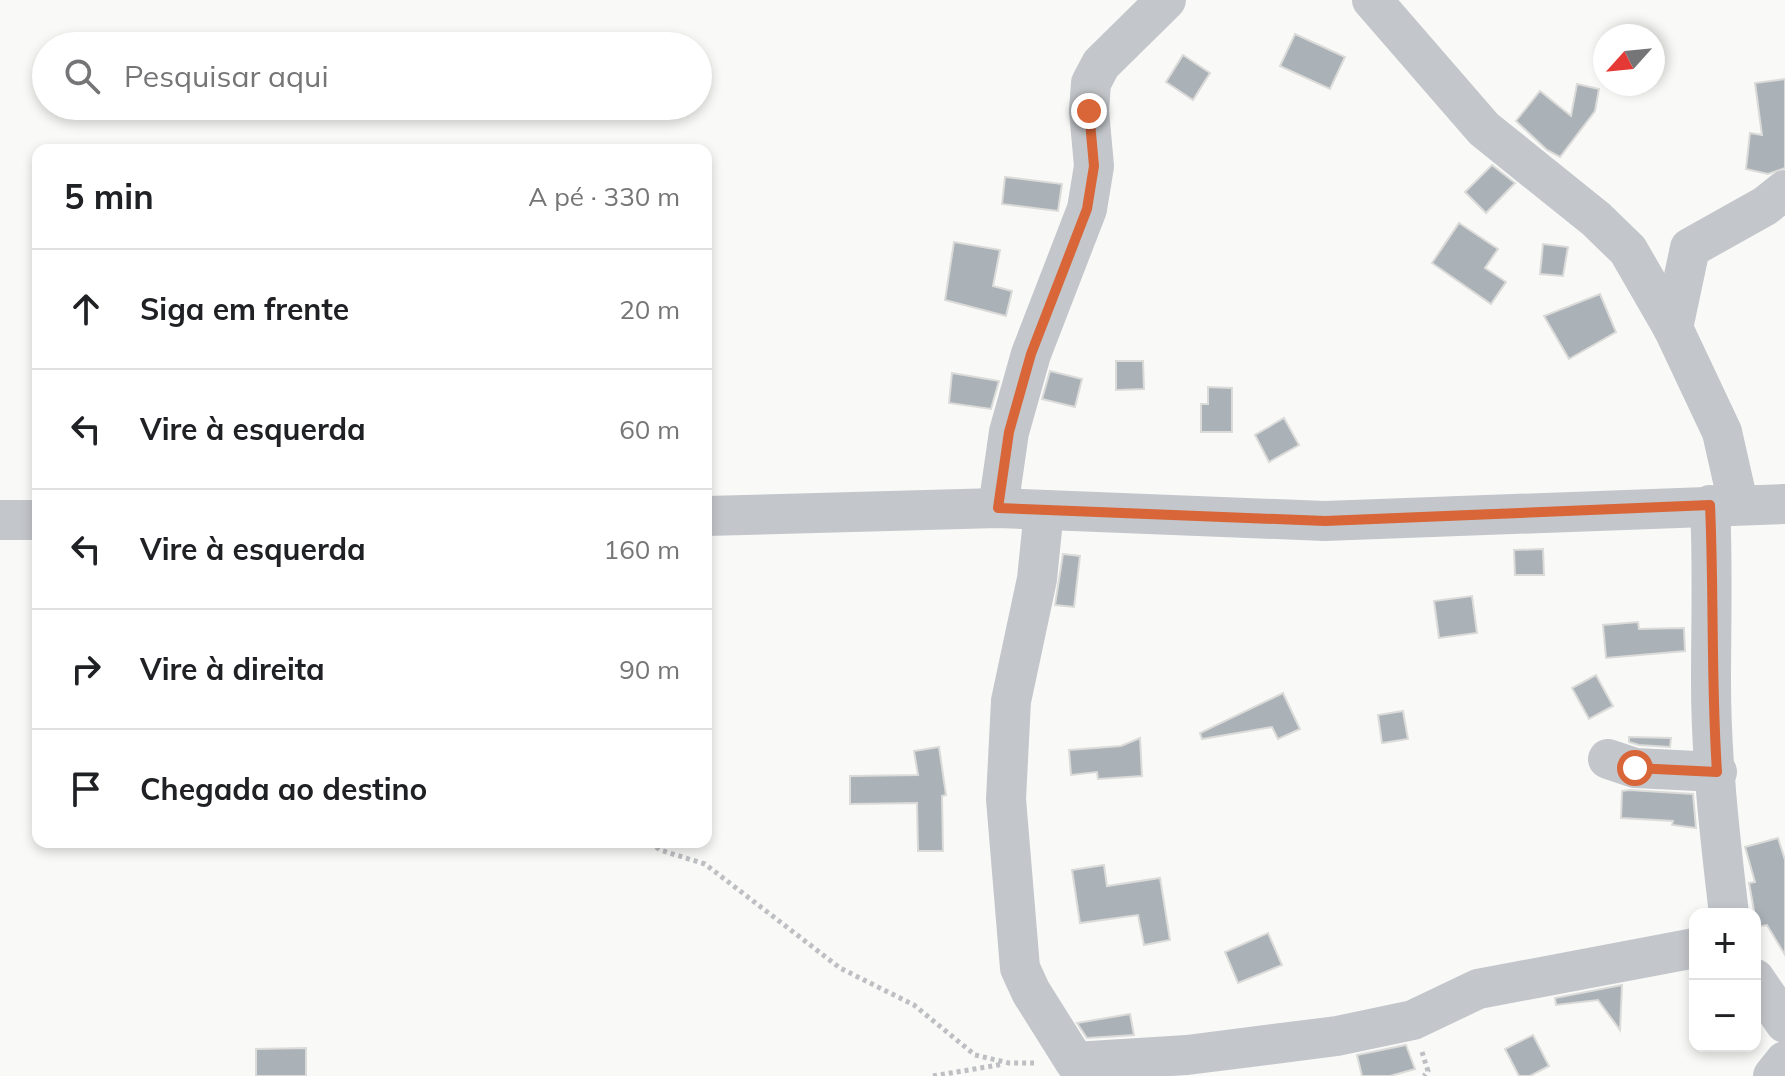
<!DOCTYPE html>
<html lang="pt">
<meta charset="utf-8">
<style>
body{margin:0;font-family:Mulish,sans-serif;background:#f6f6f6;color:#202124}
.controls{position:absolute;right:24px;bottom:24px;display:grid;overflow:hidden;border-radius:16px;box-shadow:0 4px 12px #0003}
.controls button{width:72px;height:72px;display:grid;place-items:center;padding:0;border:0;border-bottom:2px solid #e0e0e0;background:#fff;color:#202124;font:40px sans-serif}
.compass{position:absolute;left:1593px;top:24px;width:72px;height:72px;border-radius:50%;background:#fff;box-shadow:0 4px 12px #0003;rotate:243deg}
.stop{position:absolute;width:24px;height:24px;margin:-18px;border:6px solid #d86638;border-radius:50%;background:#fff}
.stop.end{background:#d86638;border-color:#fff;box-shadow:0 2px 8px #0008}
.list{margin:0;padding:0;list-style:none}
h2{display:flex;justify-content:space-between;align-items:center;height:104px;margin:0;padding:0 32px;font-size:34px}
h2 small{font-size:26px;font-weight:400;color:#757577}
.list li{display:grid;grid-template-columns:52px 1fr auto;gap:24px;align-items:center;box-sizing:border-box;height:120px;padding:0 32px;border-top:2px solid #e0e0e0}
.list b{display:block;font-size:30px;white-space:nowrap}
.list em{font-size:26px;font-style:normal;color:#757577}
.icon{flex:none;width:44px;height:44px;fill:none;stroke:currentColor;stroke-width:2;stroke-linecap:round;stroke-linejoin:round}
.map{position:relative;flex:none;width:1785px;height:1076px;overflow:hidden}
.search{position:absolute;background:#fff;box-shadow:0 4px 12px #0003;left:32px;top:32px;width:680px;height:88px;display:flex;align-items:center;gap:20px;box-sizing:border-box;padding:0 28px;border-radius:44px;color:#757577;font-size:30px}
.panel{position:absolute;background:#fff;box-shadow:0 4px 12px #0003;left:32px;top:144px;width:680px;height:704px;border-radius:16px}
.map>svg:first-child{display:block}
</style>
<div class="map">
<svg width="1785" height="1076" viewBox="0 0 1785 1076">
<rect width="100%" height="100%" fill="#f9f9f7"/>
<!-- building -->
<g fill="#aab1b7" stroke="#dbdbd9" stroke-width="2">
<path d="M 1295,34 L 1345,57 L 1330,89 L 1280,66 Z"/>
<path d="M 1183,55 L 1210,73 L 1193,100 L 1166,82 Z"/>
<path d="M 1785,79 L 1785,168 L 1768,174 L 1746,169 L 1750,133 L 1762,135 L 1755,83 Z"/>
<path d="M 1577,84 L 1599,89 L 1595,111 L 1560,157 L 1547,150 L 1516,121 L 1540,91 L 1571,116 Z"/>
<path d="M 1492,165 L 1515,183 L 1486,213 L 1465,192 Z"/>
<path d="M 1005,177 L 1062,184 L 1058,211 L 1002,204 Z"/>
<path d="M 1459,223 L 1498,249 L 1485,268 L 1506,282 L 1491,304 L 1432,263 Z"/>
<path d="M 954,242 L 1000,250 L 993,286 L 1012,291 L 1006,316 L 945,300 Z"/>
<path d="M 1543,244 L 1568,247 L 1563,276 L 1540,274 Z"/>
<path d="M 1600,294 L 1616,332 L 1569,359 L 1544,316 Z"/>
<path d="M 1116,361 L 1143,361 L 1144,389 L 1116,390 Z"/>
<path d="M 1050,371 L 1082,379 L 1075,407 L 1042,399 Z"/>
<path d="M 952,373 L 999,381 L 991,409 L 949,403 Z"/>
<path d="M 1208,387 L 1232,388 L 1232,432 L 1201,432 L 1201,404 L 1208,404 Z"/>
<path d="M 1284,418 L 1299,445 L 1269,462 L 1255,435 Z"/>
<path d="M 1543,549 L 1544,575 L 1515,575 L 1514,550 Z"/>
<path d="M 1063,554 L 1080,556 L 1074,607 L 1055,605 Z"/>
<path d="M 1472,596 L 1477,633 L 1439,638 L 1434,601 Z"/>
<path d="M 1638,622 L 1639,629 L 1684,628 L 1685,651 L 1606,658 L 1603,625 Z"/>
<path d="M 1596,675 L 1613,706 L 1589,719 L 1572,688 Z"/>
<path d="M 1283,693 L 1300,729 L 1278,739 L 1272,727 L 1202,739 L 1200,733 Z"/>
<path d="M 1403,711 L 1408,739 L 1382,743 L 1378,715 Z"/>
<path d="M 1629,737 L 1671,738 L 1670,747 L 1639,745 L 1629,742 Z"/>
<path d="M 1140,738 L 1142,776 L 1098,779 L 1097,772 L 1071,775 L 1069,750 L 1121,746 Z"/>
<path d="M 939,747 L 946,795 L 942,796 L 943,851 L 918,851 L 917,803 L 850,804 L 850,776 L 918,775 L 914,751 Z"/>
<path d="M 1629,790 L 1693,794 L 1696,828 L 1672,825 L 1673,821 L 1621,818 L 1622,791 Z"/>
<path d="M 1778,838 L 1785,860 L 1785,955 L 1767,925 L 1757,927 L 1749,883 L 1755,882 L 1745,847 Z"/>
<path d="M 1104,865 L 1107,886 L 1160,878 L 1170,940 L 1144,945 L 1138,915 L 1080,923 L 1072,870 Z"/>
<path d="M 1268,933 L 1282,965 L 1238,983 L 1225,952 Z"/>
<path d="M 1622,985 L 1620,1030 L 1598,1000 L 1556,1005 L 1555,998 Z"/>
<path d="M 1130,1014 L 1134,1035 L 1087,1038 L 1077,1023 Z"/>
<path d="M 1533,1035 L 1549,1066 L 1530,1076 L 1519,1076 L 1505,1049 Z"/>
<path d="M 1406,1045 L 1415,1069 L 1390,1076 L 1362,1076 L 1357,1055 Z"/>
<path d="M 306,1048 L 306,1076 L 256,1076 L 256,1049 Z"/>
</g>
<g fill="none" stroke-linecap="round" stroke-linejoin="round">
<!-- path -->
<g stroke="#bdbfc2" stroke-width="5" stroke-dasharray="4 4" stroke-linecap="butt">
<path d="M 650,842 L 660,850 L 705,864 L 840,968 L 914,1005 L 975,1055 L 1009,1063 L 1034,1063"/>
<path d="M 1422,1052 L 1428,1071 L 1424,1076"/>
<path d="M 933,1076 L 1004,1064"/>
</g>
<!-- minor -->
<g stroke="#c3c6ca" stroke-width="40">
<path d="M 1372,0 L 1484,129 L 1596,219 L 1628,250 L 1673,328 L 1722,432 L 1738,503"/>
<path d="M 1673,328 L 1690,248 L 1765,206 L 1785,190"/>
<path d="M 1710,505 C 1713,564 1711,623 1711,682 C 1711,759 1720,838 1729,914"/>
<path d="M 998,508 L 1009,432 L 1031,354 L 1087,209 L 1094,166 L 1089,111 L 1091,83 L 1101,64 L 1166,0"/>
<path d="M 1044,510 L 1037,579 L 1011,701 L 1006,799 L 1020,968 L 1031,992 L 1075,1062 L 1187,1055 L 1337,1036 L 1413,1020 L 1478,989 L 1695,948"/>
<path d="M 706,516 L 998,508 L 1325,521 L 1785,504"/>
<path d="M 0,520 L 38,520"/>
<path d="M 1608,759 L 1635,768 L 1717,772"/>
<path d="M 1755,979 L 1785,1023"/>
<path d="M 1773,1076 L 1785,1061"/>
</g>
</g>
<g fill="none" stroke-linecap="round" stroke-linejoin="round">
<!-- route -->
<path stroke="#d86638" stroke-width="10" d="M 1089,111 L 1094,166 L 1087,209 L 1031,354 L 1009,432 L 998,508 L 1325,521 L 1710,505 C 1714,594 1711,683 1717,772 L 1635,768"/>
</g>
</svg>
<div class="controls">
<button>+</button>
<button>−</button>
</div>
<svg class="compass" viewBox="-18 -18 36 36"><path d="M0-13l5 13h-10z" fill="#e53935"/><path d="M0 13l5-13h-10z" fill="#757577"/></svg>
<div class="stop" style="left:1635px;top:768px"></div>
<div class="stop end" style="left:1089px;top:111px"></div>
<div class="search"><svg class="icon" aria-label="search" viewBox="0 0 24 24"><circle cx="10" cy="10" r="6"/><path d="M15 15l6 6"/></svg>Pesquisar aqui</div>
<section class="panel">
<h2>5 min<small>A pé · 330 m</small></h2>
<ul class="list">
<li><svg class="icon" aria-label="ahead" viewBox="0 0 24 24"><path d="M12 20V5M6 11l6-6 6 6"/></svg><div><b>Siga em frente</b></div><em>20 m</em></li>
<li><svg class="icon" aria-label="left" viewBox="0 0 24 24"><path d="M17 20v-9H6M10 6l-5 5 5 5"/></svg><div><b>Vire à esquerda</b></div><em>60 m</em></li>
<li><svg class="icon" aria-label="left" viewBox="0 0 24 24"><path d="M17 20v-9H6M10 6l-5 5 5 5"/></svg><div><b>Vire à esquerda</b></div><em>160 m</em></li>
<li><svg class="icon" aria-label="right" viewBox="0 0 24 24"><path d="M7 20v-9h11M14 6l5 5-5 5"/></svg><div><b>Vire à direita</b></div><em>90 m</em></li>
<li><svg class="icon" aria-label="arrive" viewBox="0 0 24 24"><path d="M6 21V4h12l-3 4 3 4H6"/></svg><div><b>Chegada ao destino</b></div></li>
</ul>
</section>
</div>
